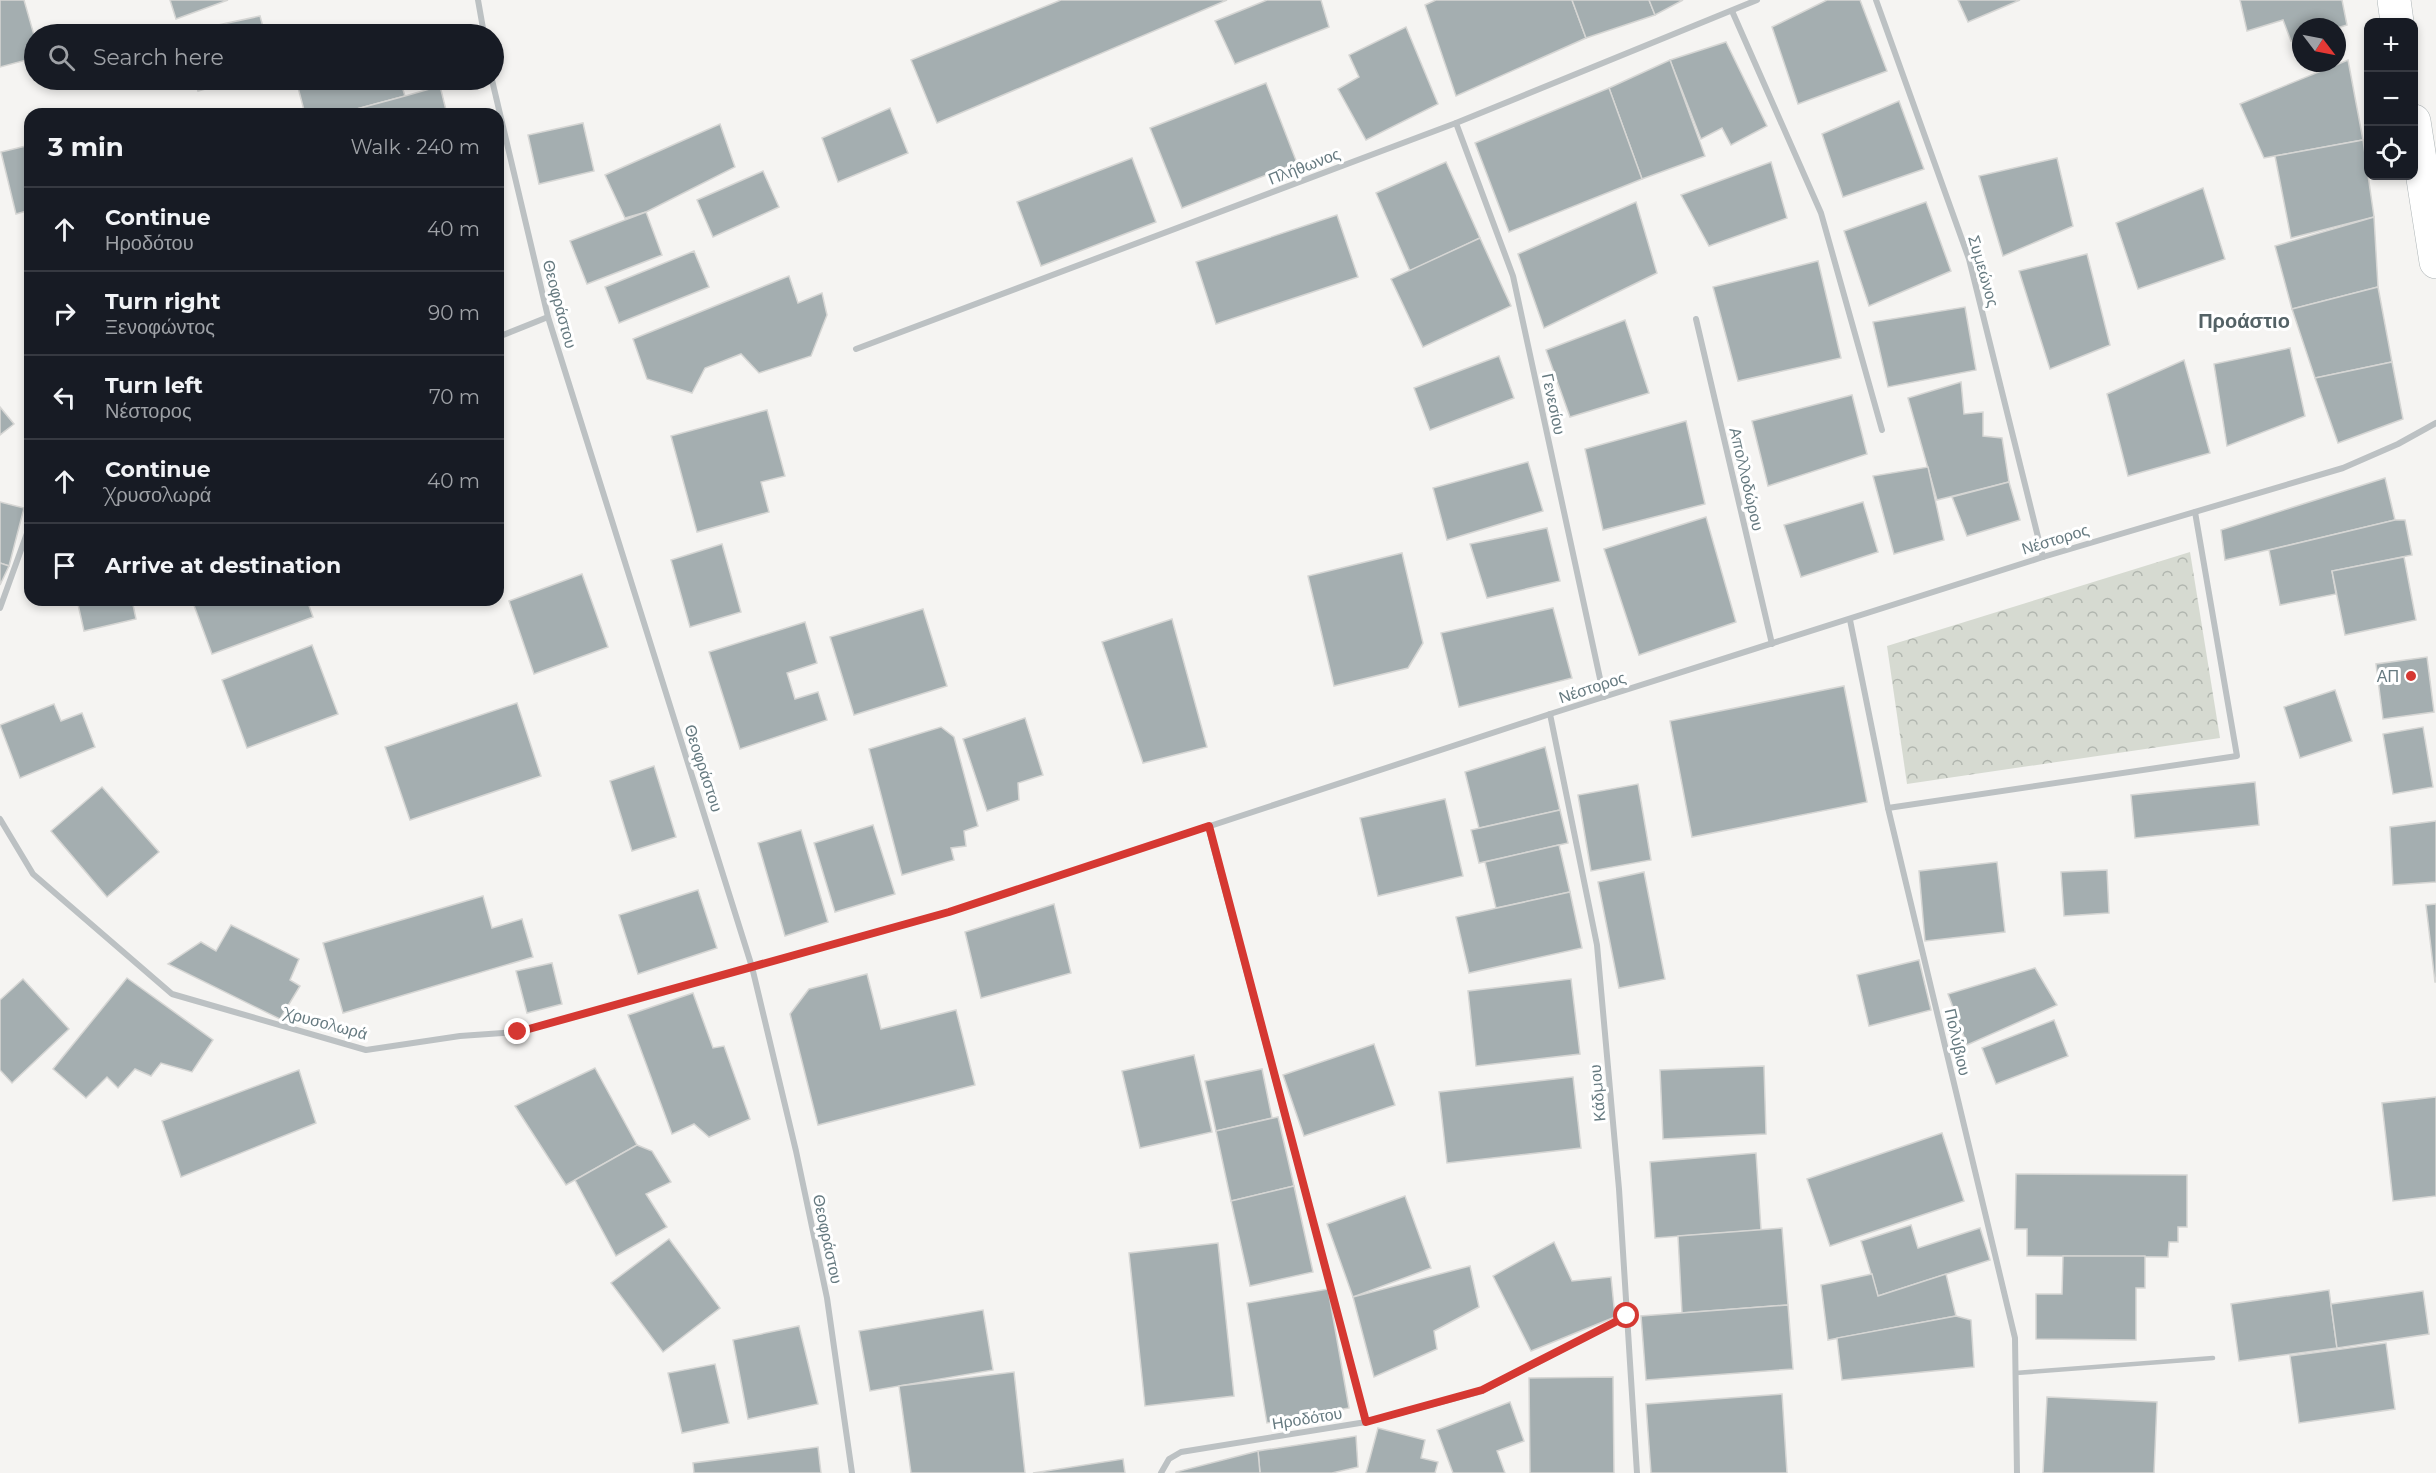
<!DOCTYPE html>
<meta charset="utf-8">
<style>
body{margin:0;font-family:Montserrat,sans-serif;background:#242831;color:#f1f3f6}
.controls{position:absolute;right:18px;top:18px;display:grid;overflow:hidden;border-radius:12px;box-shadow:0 3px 9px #0003}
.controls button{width:54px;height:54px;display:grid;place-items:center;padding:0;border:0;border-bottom:2px solid #363941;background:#171b24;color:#f1f3f6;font:30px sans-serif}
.compass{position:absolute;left:2292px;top:18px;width:54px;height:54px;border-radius:50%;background:#171b24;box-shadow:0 3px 9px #0003;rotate:122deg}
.stop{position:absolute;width:18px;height:18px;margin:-14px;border:4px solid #d53832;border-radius:50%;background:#fff}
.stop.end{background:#d53832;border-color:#fff;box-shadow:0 2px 6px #0008}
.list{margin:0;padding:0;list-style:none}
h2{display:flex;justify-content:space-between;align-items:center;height:78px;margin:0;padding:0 24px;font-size:26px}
h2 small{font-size:20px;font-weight:400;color:#9ea1a6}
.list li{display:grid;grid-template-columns:39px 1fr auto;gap:18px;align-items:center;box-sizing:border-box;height:84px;padding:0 24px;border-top:2px solid #363941}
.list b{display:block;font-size:22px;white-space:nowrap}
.list p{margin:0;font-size:20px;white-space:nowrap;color:#9ea1a6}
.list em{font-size:20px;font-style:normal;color:#9ea1a6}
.icon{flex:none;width:33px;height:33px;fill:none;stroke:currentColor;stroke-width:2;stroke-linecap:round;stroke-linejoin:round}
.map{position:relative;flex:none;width:2436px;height:1473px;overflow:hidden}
.search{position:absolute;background:#171b24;box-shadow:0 3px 9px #0003;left:24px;top:24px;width:480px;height:66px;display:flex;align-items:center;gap:15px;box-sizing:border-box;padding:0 21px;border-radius:33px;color:#9ea1a6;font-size:22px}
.panel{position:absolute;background:#171b24;box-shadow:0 3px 9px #0003;left:24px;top:108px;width:480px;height:498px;border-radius:18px}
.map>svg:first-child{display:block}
</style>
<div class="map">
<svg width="2436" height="1473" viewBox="0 0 2436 1473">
<defs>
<pattern id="forest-crowns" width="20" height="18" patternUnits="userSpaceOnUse" patternTransform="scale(1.5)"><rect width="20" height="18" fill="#d6dad1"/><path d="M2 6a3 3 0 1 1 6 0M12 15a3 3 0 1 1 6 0" fill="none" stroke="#b1b6af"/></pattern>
</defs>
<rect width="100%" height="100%" fill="#f5f4f2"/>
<!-- forest -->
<path fill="url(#forest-crowns)" d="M 2190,552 L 2220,738 L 1907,784 L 1887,646 Z"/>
<!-- building -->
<g fill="#a4aeb0" stroke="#d6d6d4" stroke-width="1.5">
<path d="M 0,0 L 24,0 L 34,35 L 34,58 L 0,67 Z"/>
<path d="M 170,0 L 228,0 L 176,19 Z"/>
<path d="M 1061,0 L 1227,0 L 937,123 L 911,60 Z"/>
<path d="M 1267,0 L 1321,0 L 1329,27 L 1235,64 L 1215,21 Z"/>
<path d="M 1436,0 L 1572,0 L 1586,38 L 1456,96 L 1425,5 Z"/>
<path d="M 1572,0 L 1649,0 L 1655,15 L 1586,38 Z"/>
<path d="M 1649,0 L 1683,0 L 1655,15 Z"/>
<path d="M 1827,0 L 1860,0 L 1887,71 L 1798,104 L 1772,27 Z"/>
<path d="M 1958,0 L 2020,0 L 1968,22 Z"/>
<path d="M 2240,0 L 2342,0 L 2347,25 L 2337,28 L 2301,27 L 2301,38 L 2291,41 L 2283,20 L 2247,31 Z"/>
<path d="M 260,16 L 265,34 L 181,33 Z"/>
<path d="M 1406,27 L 1438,104 L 1366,140 L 1338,89 L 1359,77 L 1349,55 Z"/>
<path d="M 1726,42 L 1767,126 L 1731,145 L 1722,128 L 1701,139 L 1670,60 Z"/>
<path d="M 1670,60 L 1705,156 L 1642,179 L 1609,88 Z"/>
<path d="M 2348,60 L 2363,140 L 2264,158 L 2240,104 Z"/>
<path d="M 195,80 L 238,80 L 198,91 Z"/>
<path d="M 296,80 L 400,80 L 405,96 L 338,114 L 305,114 Z"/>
<path d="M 1266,83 L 1297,163 L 1182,208 L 1150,128 Z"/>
<path d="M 440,86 L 447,114 L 338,114 L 405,96 Z"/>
<path d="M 1609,88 L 1642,179 L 1509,232 L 1475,143 Z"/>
<path d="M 1899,101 L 1924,169 L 1843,197 L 1822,134 Z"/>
<path d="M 890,108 L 908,153 L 838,182 L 822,138 Z"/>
<path d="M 583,123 L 594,171 L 539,184 L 528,135 Z"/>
<path d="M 720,124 L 735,167 L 646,212 L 625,218 L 605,175 Z"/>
<path d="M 2363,140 L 2374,217 L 2291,238 L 2275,156 Z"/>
<path d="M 30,145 L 30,210 L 16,214 L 1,152 Z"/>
<path d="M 1132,158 L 1156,222 L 1041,266 L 1017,202 Z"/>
<path d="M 2057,158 L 2073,226 L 2003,256 L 1979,176 Z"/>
<path d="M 1446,162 L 1480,238 L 1410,271 L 1376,193 Z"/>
<path d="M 1771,162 L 1787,218 L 1709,246 L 1681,195 Z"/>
<path d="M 763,171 L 779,207 L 713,237 L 697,200 Z"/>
<path d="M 2203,188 L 2225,259 L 2138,289 L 2116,223 Z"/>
<path d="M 1636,202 L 1657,273 L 1544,328 L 1518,254 Z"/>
<path d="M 1926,202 L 1951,271 L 1869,306 L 1844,231 Z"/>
<path d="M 646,212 L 662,255 L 587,284 L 570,241 Z"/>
<path d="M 1337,215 L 1358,277 L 1216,324 L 1196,262 Z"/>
<path d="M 2374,217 L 2378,287 L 2292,309 L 2275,246 Z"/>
<path d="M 1480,238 L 1511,306 L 1423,347 L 1391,279 Z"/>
<path d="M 694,251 L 709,287 L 619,323 L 605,287 Z"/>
<path d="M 2087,254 L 2110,345 L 2050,369 L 2019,271 Z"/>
<path d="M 1818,261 L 1841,358 L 1738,381 L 1713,287 Z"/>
<path d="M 789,276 L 798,303 L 822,293 L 827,315 L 811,356 L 759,373 L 741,354 L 705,368 L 692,393 L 647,379 L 633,339 Z"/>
<path d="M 2378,287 L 2392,362 L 2315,378 L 2292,309 Z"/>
<path d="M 1965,307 L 1976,370 L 1888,387 L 1873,322 Z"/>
<path d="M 1625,320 L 1649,393 L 1570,417 L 1546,350 Z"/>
<path d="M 2290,348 L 2305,416 L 2227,446 L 2214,364 Z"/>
<path d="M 1499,356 L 1514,398 L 1430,430 L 1414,388 Z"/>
<path d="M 2184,360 L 2210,453 L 2128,476 L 2107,394 Z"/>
<path d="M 2392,362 L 2403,419 L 2338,443 L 2315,378 Z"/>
<path d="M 1961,382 L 1964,414 L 1983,412 L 1983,436 L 2002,438 L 2009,482 L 1937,500 L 1908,398 Z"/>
<path d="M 1852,395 L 1867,454 L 1768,486 L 1752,421 Z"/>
<path d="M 0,407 L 14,424 L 0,435 Z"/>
<path d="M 767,410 L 785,476 L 761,482 L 769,512 L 697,532 L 671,436 Z"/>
<path d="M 1686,421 L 1705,504 L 1603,530 L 1585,449 Z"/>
<path d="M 1528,462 L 1543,511 L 1447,540 L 1433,488 Z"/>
<path d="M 1928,467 L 1944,540 L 1894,554 L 1873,476 Z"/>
<path d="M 2385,478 L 2395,520 L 2225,560 L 2221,530 Z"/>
<path d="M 2009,482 L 2020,520 L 1967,536 L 1952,497 Z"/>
<path d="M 0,502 L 24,508 L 9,566 L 0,563 Z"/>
<path d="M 1863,502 L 1878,552 L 1801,577 L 1784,525 Z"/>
<path d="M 1706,517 L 1736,622 L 1639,655 L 1604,549 Z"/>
<path d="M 2395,520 L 2405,520 L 2412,555 L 2332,571 L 2336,594 L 2280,605 L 2269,550 Z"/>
<path d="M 1547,528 L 1560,581 L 1487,598 L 1470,544 Z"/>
<path d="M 722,544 L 741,612 L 690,627 L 671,560 Z"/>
<path d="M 1402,553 L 1423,643 L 1408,668 L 1334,686 L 1308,576 Z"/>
<path d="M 2404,557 L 2416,620 L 2345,635 L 2332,571 Z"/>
<path d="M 0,563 L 9,566 L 0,585 Z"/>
<path d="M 582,574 L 608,647 L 534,674 L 509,601 Z"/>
<path d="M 77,600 L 132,600 L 136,619 L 84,631 Z"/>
<path d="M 192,600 L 307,600 L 313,617 L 212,654 Z"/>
<path d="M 1553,608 L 1572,678 L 1459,707 L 1441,633 Z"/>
<path d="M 923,609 L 947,686 L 854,715 L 830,637 Z"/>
<path d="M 1172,619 L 1207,747 L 1143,763 L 1102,642 Z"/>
<path d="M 805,622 L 817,663 L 787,673 L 795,699 L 818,692 L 827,720 L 740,749 L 709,652 Z"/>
<path d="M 312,645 L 338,714 L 247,748 L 222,680 Z"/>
<path d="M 2427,657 L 2434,712 L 2383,719 L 2376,664 Z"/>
<path d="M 1844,686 L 1867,802 L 1692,837 L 1670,721 Z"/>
<path d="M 2335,690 L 2352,741 L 2300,758 L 2284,707 Z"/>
<path d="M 517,703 L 541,776 L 410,820 L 385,747 Z"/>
<path d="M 54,704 L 61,721 L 82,713 L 95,747 L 20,778 L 0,725 Z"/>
<path d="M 1025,718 L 1043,775 L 1018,783 L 1019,800 L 987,811 L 963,739 Z"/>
<path d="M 941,727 L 954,737 L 978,826 L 964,831 L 966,846 L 951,848 L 954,860 L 902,875 L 869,749 Z"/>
<path d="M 2423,727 L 2433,787 L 2393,794 L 2383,734 Z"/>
<path d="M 1545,747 L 1560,810 L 1479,828 L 1465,772 Z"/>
<path d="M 654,766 L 676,837 L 632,851 L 610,781 Z"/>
<path d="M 2255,782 L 2259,825 L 2135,838 L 2131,795 Z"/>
<path d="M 1638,784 L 1651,860 L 1591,871 L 1578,795 Z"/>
<path d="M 102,787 L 159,852 L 107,897 L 51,831 Z"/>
<path d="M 1445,799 L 1463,876 L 1378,896 L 1360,818 Z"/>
<path d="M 1560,810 L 1568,843 L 1479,863 L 1471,830 Z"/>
<path d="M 2436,821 L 2436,882 L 2393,885 L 2390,827 Z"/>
<path d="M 873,825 L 895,894 L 835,912 L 814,843 Z"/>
<path d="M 801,830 L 828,922 L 785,936 L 758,843 Z"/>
<path d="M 1559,845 L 1570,892 L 1496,908 L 1485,862 Z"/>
<path d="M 1997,862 L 2005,932 L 1925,941 L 1919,871 Z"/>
<path d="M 2107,870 L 2109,913 L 2064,916 L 2061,872 Z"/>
<path d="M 1644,872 L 1665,979 L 1619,988 L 1598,882 Z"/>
<path d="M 698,890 L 717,948 L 638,974 L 619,915 Z"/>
<path d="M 1570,892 L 1582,948 L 1469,973 L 1456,917 Z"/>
<path d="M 483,896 L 492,928 L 522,919 L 533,957 L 343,1013 L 323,943 Z"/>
<path d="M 1054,904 L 1071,973 L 981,998 L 965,932 Z"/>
<path d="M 2436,904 L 2436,982 L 2435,982 L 2426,905 Z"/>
<path d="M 231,925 L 299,959 L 290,980 L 300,986 L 280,1019 L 168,964 L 201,942 L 216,951 Z"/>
<path d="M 1919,960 L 1931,1010 L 1869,1026 L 1857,975 Z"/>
<path d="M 552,963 L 562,1004 L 527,1013 L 516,971 Z"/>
<path d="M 2035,968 L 2057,1005 L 1967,1045 L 1948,994 Z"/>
<path d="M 867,974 L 881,1029 L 956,1010 L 975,1085 L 818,1125 L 790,1014 L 809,989 Z"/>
<path d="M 127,978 L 213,1040 L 192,1072 L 161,1063 L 151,1076 L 135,1069 L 118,1088 L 107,1077 L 86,1098 L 53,1069 Z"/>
<path d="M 23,979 L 69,1029 L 12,1083 L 0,1070 L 0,1000 Z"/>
<path d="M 1571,979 L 1580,1054 L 1476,1066 L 1468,991 Z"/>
<path d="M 693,993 L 713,1048 L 724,1046 L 750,1119 L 709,1137 L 694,1124 L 672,1134 L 628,1015 Z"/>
<path d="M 2054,1020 L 2068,1056 L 1996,1084 L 1982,1048 Z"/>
<path d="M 1374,1044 L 1395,1105 L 1304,1136 L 1283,1075 Z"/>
<path d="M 1194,1055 L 1212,1132 L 1140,1148 L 1122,1071 Z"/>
<path d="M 1764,1066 L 1766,1134 L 1663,1139 L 1660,1070 Z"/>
<path d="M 595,1068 L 637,1145 L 566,1185 L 515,1106 Z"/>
<path d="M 1262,1069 L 1272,1118 L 1216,1131 L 1205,1081 Z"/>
<path d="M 299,1070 L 316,1123 L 181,1177 L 162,1121 Z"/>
<path d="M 1573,1077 L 1581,1148 L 1447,1163 L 1439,1092 Z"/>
<path d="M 2436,1097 L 2436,1196 L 2393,1201 L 2382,1103 Z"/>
<path d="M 1278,1117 L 1294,1186 L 1231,1201 L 1216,1131 Z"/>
<path d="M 1942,1133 L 1964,1201 L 1830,1246 L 1807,1179 Z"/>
<path d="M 637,1145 L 652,1151 L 671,1182 L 646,1194 L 667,1227 L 616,1256 L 575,1180 Z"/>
<path d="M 1756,1153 L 1761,1230 L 1655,1238 L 1650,1162 Z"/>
<path d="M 2016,1174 L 2187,1175 L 2187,1227 L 2178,1227 L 2178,1242 L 2169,1242 L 2168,1257 L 2027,1256 L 2027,1229 L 2015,1229 Z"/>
<path d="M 1294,1186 L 1313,1272 L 1250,1286 L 1231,1201 Z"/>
<path d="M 1405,1196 L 1431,1268 L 1353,1297 L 1327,1224 Z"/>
<path d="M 1911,1225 L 1918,1248 L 1980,1228 L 1990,1260 L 1878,1296 L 1861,1241 Z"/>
<path d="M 1782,1228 L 1788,1305 L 1682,1313 L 1678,1236 Z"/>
<path d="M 669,1239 L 720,1308 L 663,1352 L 611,1283 Z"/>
<path d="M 1554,1242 L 1572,1281 L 1611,1277 L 1615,1317 L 1531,1351 L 1493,1276 Z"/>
<path d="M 1218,1243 L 1234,1396 L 1145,1406 L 1129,1253 Z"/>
<path d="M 2063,1256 L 2145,1256 L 2145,1288 L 2136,1288 L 2136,1340 L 2036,1339 L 2036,1294 L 2062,1294 Z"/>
<path d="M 1470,1266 L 1479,1307 L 1434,1331 L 1437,1349 L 1374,1377 L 1353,1297 Z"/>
<path d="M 1872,1274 L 1878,1296 L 1946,1274 L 1956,1316 L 1828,1340 L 1821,1285 Z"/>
<path d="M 1328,1289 L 1349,1408 L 1267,1423 L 1247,1303 Z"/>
<path d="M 2329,1290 L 2337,1348 L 2239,1361 L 2231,1304 Z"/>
<path d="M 2423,1291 L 2429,1334 L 2337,1348 L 2331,1304 Z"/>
<path d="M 1788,1305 L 1793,1369 L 1646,1380 L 1641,1316 Z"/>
<path d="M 983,1310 L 993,1370 L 870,1391 L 859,1331 Z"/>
<path d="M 1956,1316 L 1971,1320 L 1974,1367 L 1842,1380 L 1837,1338 Z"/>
<path d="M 799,1326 L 818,1404 L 748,1419 L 733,1340 Z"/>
<path d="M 2386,1343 L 2395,1409 L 2299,1423 L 2290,1356 Z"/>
<path d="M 715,1364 L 729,1423 L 682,1433 L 668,1373 Z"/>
<path d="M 1014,1372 L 1025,1473 L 911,1473 L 899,1386 Z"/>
<path d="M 1613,1377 L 1614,1473 L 1530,1473 L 1529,1378 Z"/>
<path d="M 1782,1394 L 1787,1473 L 1651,1473 L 1646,1404 Z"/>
<path d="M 2047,1397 L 2157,1402 L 2154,1473 L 2043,1473 Z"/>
<path d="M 1510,1402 L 1524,1441 L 1497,1451 L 1505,1473 L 1453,1473 L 1437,1430 Z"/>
<path d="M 1378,1428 L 1425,1440 L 1421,1458 L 1438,1462 L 1435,1473 L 1366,1473 Z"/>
<path d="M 1356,1436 L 1358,1467 L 1332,1473 L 1260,1473 L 1258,1451 Z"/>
<path d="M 818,1447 L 821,1473 L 694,1473 L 693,1463 Z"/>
<path d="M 1258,1451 L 1260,1473 L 1176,1473 L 1176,1472 Z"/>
<path d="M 1123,1459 L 1125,1473 L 1033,1473 Z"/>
</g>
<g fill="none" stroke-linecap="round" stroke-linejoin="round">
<defs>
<g id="primary">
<path d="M 2394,0 L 2397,22"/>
<path d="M 2414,121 L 2436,262"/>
</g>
</defs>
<!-- primary casing -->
<use href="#primary" stroke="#adb4b6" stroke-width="34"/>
<!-- service -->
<path stroke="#bcc1c3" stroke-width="4.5" d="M 2016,1373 L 2213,1358"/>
<!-- minor -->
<g stroke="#bcc1c3" stroke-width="6">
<path d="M 478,0 L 484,34"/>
<path d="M 1876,0 L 1969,259 L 2043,557"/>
<path d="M 1732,11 L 1821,213 L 1882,430"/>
<path d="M 492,80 L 548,317 L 752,967 L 796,1151 L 827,1298 L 852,1473"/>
<path d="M 1456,123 L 1513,276 L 1604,697"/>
<path d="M 1696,319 L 1772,644"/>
<path d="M 498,337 L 548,317"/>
<path d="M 856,349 L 1456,123 L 1757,0"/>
<path d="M 0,608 L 30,525"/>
<path d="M 1850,620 L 1888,808 L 2015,1338 L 2017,1473"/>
<path d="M 1550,714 L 1597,945 L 1619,1189 L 1637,1473"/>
<path d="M 1888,808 L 2237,756 L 2195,512"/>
<path d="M 0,819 L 33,874 L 172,994 L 366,1050 L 460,1036 L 517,1032 L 949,912 L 1550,714 L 2043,557 L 2343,468 L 2398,444 L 2436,423"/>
<path d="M 1208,826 L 1366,1422"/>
<path d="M 1161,1473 L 1169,1459 L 1181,1452 L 1366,1422 L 1482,1391 L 1627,1316"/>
</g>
<!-- primary -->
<use href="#primary" stroke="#fff" stroke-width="33"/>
</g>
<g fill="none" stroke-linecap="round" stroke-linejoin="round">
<!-- route -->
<path stroke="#d53832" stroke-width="8" d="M 518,1032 L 949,912 L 1209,826 L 1366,1422 L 1482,1390 L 1627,1316"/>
</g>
<!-- markers -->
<circle fill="#d53832" stroke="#fff" stroke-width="2" cx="2411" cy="676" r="6"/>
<g text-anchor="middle" stroke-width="6" stroke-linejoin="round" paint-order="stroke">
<!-- street labels -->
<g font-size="16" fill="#667a80" stroke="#fff">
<text transform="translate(1304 166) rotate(-21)" y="6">Πλήθωνος</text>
<text transform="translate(1984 271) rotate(74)" y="6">Συμεώνος</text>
<text transform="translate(560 304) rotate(75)" y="6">Θεοφράστου</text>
<text transform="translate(1554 404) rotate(78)" y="6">Γενεσίου</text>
<text transform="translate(1747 479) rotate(77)" y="6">Απολλοδώρου</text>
<text transform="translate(2055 539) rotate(-17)" y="6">Νέστορος</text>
<text transform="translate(1592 687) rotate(-18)" y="6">Νέστορος</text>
<text transform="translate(704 768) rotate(72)" y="6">Θεοφράστου</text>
<text transform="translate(326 1023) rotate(15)" y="6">Χρυσολωρά</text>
<text transform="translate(1958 1042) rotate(77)" y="6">Πολύβιου</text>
<text transform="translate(1597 1093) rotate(-95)" y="6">Κάδμου</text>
<text transform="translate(828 1239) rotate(78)" y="6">Θεοφράστου</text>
<text transform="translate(1307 1418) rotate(-9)" y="6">Ηροδότου</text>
</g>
<!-- poi labels -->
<g font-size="16" fill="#667a80" stroke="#fff" text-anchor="end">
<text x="2399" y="682">ΑΠ</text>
</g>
<!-- quarter labels -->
<g font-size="20" font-weight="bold" fill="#546266" stroke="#fff">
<text x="2244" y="328">Προάστιο</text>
</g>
</g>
</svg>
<div class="controls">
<button>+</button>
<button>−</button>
<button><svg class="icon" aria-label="locate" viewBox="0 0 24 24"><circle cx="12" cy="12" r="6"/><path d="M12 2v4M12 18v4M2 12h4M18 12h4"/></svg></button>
</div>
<svg class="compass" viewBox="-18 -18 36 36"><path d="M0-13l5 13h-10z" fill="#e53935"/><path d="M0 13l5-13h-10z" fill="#9ea1a6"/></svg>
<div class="stop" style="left:1627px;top:1316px"></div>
<div class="stop end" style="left:518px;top:1032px"></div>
<div class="search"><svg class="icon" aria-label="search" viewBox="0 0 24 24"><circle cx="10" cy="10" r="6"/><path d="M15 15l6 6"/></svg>Search here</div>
<section class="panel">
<h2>3 min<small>Walk · 240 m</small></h2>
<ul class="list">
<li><svg class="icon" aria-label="ahead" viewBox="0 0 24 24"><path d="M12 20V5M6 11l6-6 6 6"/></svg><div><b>Continue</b><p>Ηροδότου</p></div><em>40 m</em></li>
<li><svg class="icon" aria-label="right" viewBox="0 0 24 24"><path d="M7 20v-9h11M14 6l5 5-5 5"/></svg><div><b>Turn right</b><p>Ξενοφώντος</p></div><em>90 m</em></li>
<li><svg class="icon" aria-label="left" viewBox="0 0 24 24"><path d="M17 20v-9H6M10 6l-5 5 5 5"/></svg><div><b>Turn left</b><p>Νέστορος</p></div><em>70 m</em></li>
<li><svg class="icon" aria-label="ahead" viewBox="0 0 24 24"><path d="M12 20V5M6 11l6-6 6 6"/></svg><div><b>Continue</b><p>Χρυσολωρά</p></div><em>40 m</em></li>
<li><svg class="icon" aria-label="arrive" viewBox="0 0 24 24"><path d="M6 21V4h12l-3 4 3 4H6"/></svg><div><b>Arrive at destination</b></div></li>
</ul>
</section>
</div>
